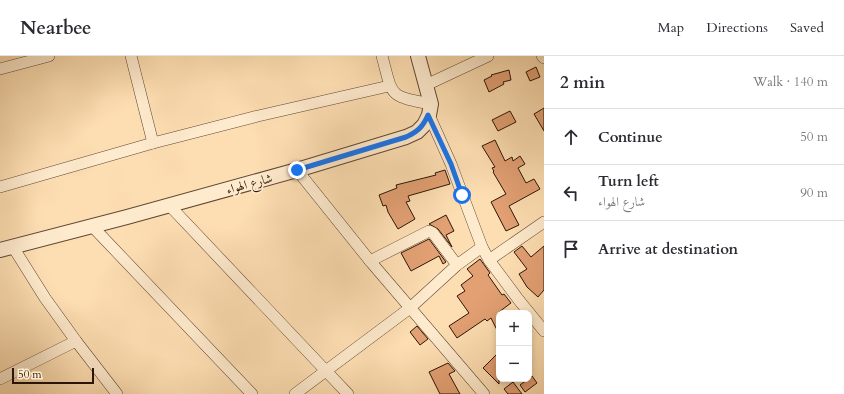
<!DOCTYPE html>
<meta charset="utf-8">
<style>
body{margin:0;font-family:Cardo,Amiri,serif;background:#f7f7f7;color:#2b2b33}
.controls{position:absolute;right:12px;bottom:12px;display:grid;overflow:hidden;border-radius:8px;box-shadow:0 2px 6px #0003}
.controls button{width:36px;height:36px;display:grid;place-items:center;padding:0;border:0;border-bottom:1px solid #e1e1e2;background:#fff;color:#2b2b33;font:20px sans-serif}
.scale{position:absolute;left:12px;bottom:10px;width:82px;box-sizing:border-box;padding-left:4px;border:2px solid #2c1507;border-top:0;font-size:11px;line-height:14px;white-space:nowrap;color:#2c1507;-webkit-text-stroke:3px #feeacd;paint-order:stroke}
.stop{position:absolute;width:12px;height:12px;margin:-9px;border:3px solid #1a73e8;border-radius:50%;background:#fff}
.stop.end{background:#1a73e8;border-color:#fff;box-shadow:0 1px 4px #0008}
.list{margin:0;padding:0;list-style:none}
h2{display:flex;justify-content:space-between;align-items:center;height:52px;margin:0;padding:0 16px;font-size:17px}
h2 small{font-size:13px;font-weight:400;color:#7c7c81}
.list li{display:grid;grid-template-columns:26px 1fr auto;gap:12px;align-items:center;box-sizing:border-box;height:56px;padding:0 16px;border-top:1px solid #e1e1e2}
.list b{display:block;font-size:15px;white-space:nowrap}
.list p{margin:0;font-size:13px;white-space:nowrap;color:#7c7c81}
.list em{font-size:13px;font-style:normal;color:#7c7c81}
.icon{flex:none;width:22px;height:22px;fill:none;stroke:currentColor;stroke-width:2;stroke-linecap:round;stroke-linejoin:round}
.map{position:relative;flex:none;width:544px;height:338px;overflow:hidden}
header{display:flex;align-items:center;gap:24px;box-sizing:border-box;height:56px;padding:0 20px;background:#fff;border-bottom:1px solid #e1e1e2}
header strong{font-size:19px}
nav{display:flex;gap:22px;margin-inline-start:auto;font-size:14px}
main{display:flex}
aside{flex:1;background:#fff}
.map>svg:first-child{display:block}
</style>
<header>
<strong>Nearbee</strong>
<nav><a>Map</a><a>Directions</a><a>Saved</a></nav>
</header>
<main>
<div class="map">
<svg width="544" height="338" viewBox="0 0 544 338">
<rect width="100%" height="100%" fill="#fddeb2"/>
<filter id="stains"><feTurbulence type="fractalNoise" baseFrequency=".005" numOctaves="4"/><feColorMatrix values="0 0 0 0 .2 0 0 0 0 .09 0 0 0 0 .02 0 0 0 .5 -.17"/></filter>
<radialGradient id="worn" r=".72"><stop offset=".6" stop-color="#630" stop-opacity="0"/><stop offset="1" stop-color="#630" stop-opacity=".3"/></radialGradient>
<!-- building -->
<g fill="#e2a073" stroke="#2c1507">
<path d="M 536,11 L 540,21 L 530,25 L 526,16 Z"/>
<path d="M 509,14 L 511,24 L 503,26 L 504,28 L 489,36 L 484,24 L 492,20 L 491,19 Z"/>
<path d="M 544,52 L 544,75 L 534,58 Z"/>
<path d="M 510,55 L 516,66 L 498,75 L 492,64 Z"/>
<path d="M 495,84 L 505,105 L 512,101 L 513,105 L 520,100 L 525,108 L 518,112 L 526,127 L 534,123 L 540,133 L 509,150 L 519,169 L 506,175 L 491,146 L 506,138 L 493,116 L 494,115 L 492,112 L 495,111 L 482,90 Z"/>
<path d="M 445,114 L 450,128 L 408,140 L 410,145 L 406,146 L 415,163 L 398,173 L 388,156 L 386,149 L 383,150 L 379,139 L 397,132 L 396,129 L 436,119 L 435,117 Z"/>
<path d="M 446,159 L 454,175 L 446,179 L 452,191 L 438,173 L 429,168 Z"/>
<path d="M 429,183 L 446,206 L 443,208 L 439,200 L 411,215 L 401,197 Z"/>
<path d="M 522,190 L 531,201 L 544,190 L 544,234 L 538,241 L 527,231 L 519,218 L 527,213 L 514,196 Z"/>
<path d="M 480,203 L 490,217 L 488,219 L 502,239 L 504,238 L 511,247 L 499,256 L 499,278 L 491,262 L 487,265 L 485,263 L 457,282 L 449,270 L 469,257 L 457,240 L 465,235 L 461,229 L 473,220 L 467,213 Z"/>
<path d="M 417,270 L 428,283 L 420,289 L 410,276 Z"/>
<path d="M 499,296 L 499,328 L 483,312 Z"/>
<path d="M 448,307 L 455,315 L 449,318 L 460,338 L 440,338 L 429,316 Z"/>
<path d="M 532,320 L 537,327 L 525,336 L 520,329 Z"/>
<path d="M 513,326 L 522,338 L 508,338 L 504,333 Z"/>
</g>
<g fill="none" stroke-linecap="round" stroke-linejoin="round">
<defs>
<g id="minor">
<path d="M 131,0 L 153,87"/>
<path d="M 382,0 C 393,41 388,40 431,48"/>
<path d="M 542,0 L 544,2"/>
<path d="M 0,13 L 49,0"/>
<path d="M 426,29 L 488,0"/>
<path d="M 429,59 L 451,108 L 482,191 L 489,204 L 518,243 L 544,275"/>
<path d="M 297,114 L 370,205 L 484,338"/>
<path d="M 0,131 L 153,87 L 258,60 L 389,30"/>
<path d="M 169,149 L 326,315 L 348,338"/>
<path d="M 92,170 L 252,338"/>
<path d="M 13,191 L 45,242 L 76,285 L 117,338"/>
<path d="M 489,204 L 544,166"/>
<path d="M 370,205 L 429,175 L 433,177 L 457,209"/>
<path d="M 0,323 L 76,285"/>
<path d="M 295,338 L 410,252 L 457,209 L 482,191"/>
</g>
<path id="tertiary" d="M 0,194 L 127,161 L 297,114 L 406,81 L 417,76 L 424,69 L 429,59 L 431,48 L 418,0"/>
</defs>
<!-- minor casing -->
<use href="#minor" stroke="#604732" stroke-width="12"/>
<!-- tertiary casing -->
<use href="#tertiary" stroke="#604732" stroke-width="16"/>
<!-- minor -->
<use href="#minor" stroke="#feeacd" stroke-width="11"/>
<!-- tertiary -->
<use href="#tertiary" stroke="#feeacd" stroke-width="14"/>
</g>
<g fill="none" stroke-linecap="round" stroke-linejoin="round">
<!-- route -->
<path stroke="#1a73e8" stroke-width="5" d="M 297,114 L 406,81 C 417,76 423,71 428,59 L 451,108 L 462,139"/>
</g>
<g text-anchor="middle" stroke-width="3.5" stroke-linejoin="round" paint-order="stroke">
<!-- street labels -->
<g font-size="13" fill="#2c1507" stroke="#feeacd">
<text transform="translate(249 127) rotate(-15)" y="5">شارع الهواء</text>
</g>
</g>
<rect width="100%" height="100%" filter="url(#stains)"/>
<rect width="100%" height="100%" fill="url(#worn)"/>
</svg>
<div class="controls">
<button>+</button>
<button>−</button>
</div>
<div class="scale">50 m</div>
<div class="stop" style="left:462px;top:139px"></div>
<div class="stop end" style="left:297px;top:114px"></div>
</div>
<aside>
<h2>2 min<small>Walk · 140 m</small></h2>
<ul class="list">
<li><svg class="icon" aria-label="ahead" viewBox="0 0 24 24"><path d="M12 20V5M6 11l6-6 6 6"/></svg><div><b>Continue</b></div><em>50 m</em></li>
<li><svg class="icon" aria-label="left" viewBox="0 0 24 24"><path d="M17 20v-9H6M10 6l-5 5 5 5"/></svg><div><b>Turn left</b><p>شارع الهواء</p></div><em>90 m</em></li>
<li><svg class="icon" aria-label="arrive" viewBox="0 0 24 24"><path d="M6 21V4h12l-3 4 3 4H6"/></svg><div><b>Arrive at destination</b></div></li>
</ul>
</aside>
</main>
